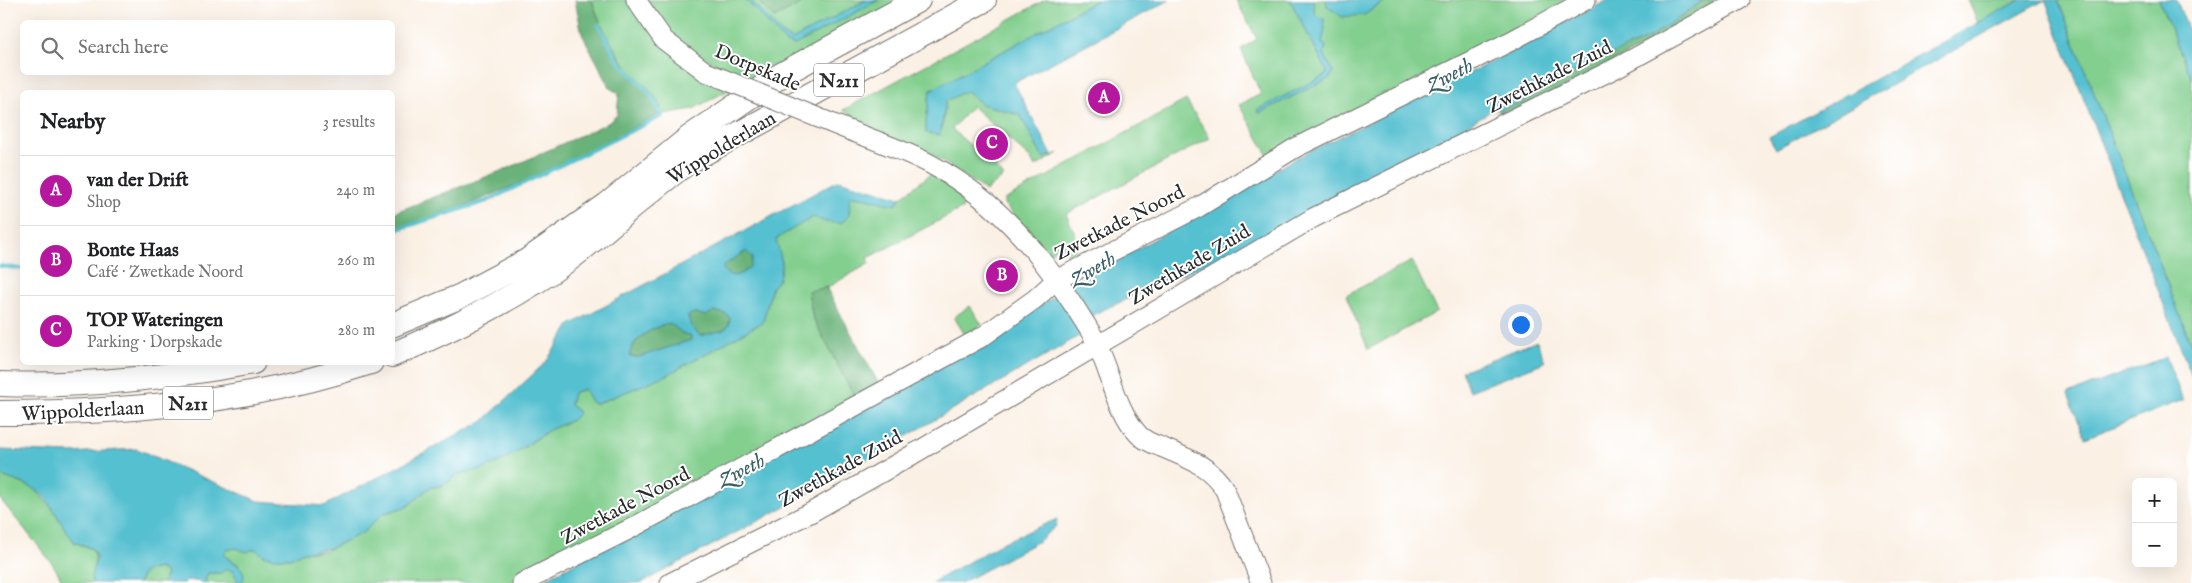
<!DOCTYPE html>
<meta charset="utf-8">
<style>
body{margin:0;font-family:"IM FELL English",serif;background:#f6f6f6;color:#202124}
.controls{position:absolute;right:15px;bottom:15px;display:grid;overflow:hidden;border-radius:8px;box-shadow:0 5px 20px #0002}
.controls button{width:45px;height:45px;display:grid;place-items:center;padding:0;border:0;border-bottom:1px solid #e0e0e0;background:#fff;color:#202124;font:25px sans-serif}
.you{position:absolute;left:1520px;top:324px;width:18px;height:18px;margin:-12px;border:4px solid #fff;border-radius:50%;background:#1a73e8;box-shadow:0 0 0 8px #1a73e833}
.badge{display:grid;place-items:center;width:32px;height:32px;border-radius:50%;background:#b5179e;color:#fff;font-size:16px;font-weight:700}
.pin{position:absolute;translate:-50% -50%;border:2px solid #fff;box-shadow:0 1px 5px #0006}
.list{margin:0;padding:0;list-style:none}
h2{display:flex;justify-content:space-between;align-items:center;height:65px;margin:0;padding:0 20px;font-size:21px}
h2 small{font-size:16px;font-weight:400;color:#757577}
.list li{display:grid;grid-template-columns:32px 1fr auto;gap:15px;align-items:center;box-sizing:border-box;height:70px;padding:0 20px;border-top:1px solid #e0e0e0}
.list b{display:block;font-size:19px;white-space:nowrap}
.list p{margin:0;font-size:16px;white-space:nowrap;color:#757577}
.list em{font-size:16px;font-style:normal;color:#757577}
.icon{flex:none;width:28px;height:28px;fill:none;stroke:currentColor;stroke-width:2;stroke-linecap:round;stroke-linejoin:round}
.map{position:relative;flex:none;width:2192px;height:583px;overflow:hidden}
.search{position:absolute;background:#fff;box-shadow:0 5px 20px #0002;left:20px;top:20px;width:375px;height:55px;display:flex;align-items:center;gap:12px;box-sizing:border-box;padding:0 18px;border-radius:8px;color:#757577;font-size:19px}
.panel{position:absolute;background:#fff;box-shadow:0 5px 20px #0002;left:20px;top:90px;width:375px;height:275px;border-radius:8px}
.map>svg:first-child{display:block}
</style>
<div class="map">
<svg width="2192" height="583" viewBox="0 0 2192 583">
<rect width="100%" height="100%" fill="#fff"/>
<filter id="ink" filterUnits="userSpaceOnUse"><feTurbulence type="fractalNoise" baseFrequency=".02" numOctaves="2"/><feDisplacementMap in="SourceGraphic" scale="10" xChannelSelector="R" yChannelSelector="G"/><feConvolveMatrix kernelMatrix="1 2 1 2 8 2 1 2 1" color-interpolation-filters="sRGB"/></filter>
<filter id="wash" filterUnits="userSpaceOnUse"><feTurbulence type="fractalNoise" baseFrequency=".0096" numOctaves="4" result="noise"/><feDisplacementMap in="SourceGraphic" scale="20" xChannelSelector="R" yChannelSelector="G"/><feGaussianBlur stdDeviation="1.12" result="paint"/><feColorMatrix in="noise" values="0 0 0 0 0 0 0 0 0 0 0 0 0 0 0 0 0 1.4 0 .05"/><feComposite in="paint" operator="in"/></filter>
<g filter="url(#wash)">
<rect width="100%" height="100%" fill="#fbf0e4"/>
<!-- green -->
<g fill="#82cf8e" stroke="#567d5c">
<path d="M 592,0 L 629,0 L 729,90 L 693,109 L 658,115 L 661,111 C 634,76 605,43 592,0 Z"/>
<path d="M 646,0 L 746,0 L 786,43 L 794,45 L 879,0 L 903,0 L 754,80 C 723,68 693,56 669,32 C 660,23 653,10 646,0 Z"/>
<path d="M 750,0 L 757,0 L 774,18 L 808,0 L 866,0 L 792,40 L 781,33 Z"/>
<path d="M 1045,0 L 1097,0 L 930,91 L 926,122 L 927,133 L 942,129 L 946,101 L 966,90 L 982,104 L 1020,115 L 1043,158 L 1059,153 L 1035,167 L 1031,159 L 972,106 L 952,129 L 1004,176 L 986,191 L 932,154 L 881,133 L 843,110 Z"/>
<path d="M 1236,0 L 1290,0 L 1327,71 L 1326,75 L 1257,110 L 1259,113 L 1330,78 L 1333,72 L 1324,54 L 1326,46 L 1322,43 L 1325,28 L 1315,14 L 1313,0 L 1326,0 L 1327,6 L 1364,15 L 1387,0 L 1570,0 L 1270,158 L 1239,105 L 1261,94 L 1241,49 L 1257,39 Z"/>
<path d="M 1968,0 L 2020,0 L 1978,23 Z"/>
<path d="M 2058,0 L 2159,0 L 2192,80 L 2192,347 Z"/>
<path d="M 1186,100 L 1210,138 L 1066,214 L 1080,245 L 1075,248 L 1078,257 L 1075,262 L 1058,265 L 1068,253 L 1066,248 L 1058,245 L 1050,254 L 1004,204 L 1004,200 Z"/>
<path d="M 932,173 L 957,190 L 963,208 L 868,258 L 870,263 L 828,287 L 808,292 L 813,318 L 856,400 L 708,482 L 508,583 L 241,583 L 244,577 L 238,564 L 223,555 L 226,550 L 236,548 L 243,550 L 255,549 L 265,556 L 276,558 L 290,558 L 304,552 L 325,551 L 364,532 L 382,514 L 408,506 L 429,488 L 444,485 L 458,474 L 465,474 L 522,449 L 549,430 L 572,420 L 578,414 L 578,411 L 570,405 L 573,393 L 584,389 L 596,404 L 667,375 L 763,322 L 772,287 L 779,279 L 782,262 L 775,239 L 813,216 L 826,222 L 849,216 L 850,196 C 866,196 880,203 896,205 L 900,198 Z"/>
<path d="M 1412,261 L 1437,312 L 1368,349 L 1346,295 Z"/>
<path d="M 970,306 L 982,325 L 965,335 L 954,317 Z"/>
<path d="M 0,475 L 34,488 L 54,511 L 74,542 L 92,549 L 95,554 L 95,563 L 91,581 L 93,583 L 64,583 L 52,563 L 0,499 Z"/>
<path d="M 159,568 L 167,573 L 163,583 L 138,583 L 145,571 Z"/>
<path d="M 226,569 L 231,569 L 236,574 L 239,583 L 208,583 L 205,580 L 208,573 L 220,573 Z"/>
</g>
<!-- forest -->
<g fill="#69b279" stroke="#4a6e52">
<path d="M 575,0 L 592,0 C 600,25 611,48 628,68 C 639,81 653,91 661,106 L 658,115 L 547,172 L 453,211 L 393,232 L 393,213 L 511,167 L 608,123 L 617,115 L 619,93 L 611,89 L 582,34 Z"/>
<path d="M 757,0 L 808,0 L 774,18 Z"/>
<path d="M 1704,0 L 1731,0 L 1503,120 L 1498,109 L 1521,103 L 1586,65 L 1649,38 Z"/>
<path d="M 746,251 L 753,258 L 750,267 C 742,274 732,280 724,271 L 723,266 Z"/>
<path d="M 828,287 L 827,289 L 881,388 L 856,400 L 813,318 L 808,291 Z"/>
<path d="M 714,311 L 726,314 L 730,318 L 729,325 L 724,330 L 700,336 L 691,326 L 688,315 L 694,313 L 706,316 Z"/>
<path d="M 670,323 L 682,333 L 691,336 L 691,340 L 639,357 L 630,357 C 629,340 655,326 670,323 Z"/>
</g>
<!-- water -->
<g fill="#55c0d0" stroke="#40767e" fill-rule="evenodd">
<path d="M 746,0 L 750,0 L 781,33 L 792,40 L 866,0 L 879,0 L 795,45 L 786,43 Z"/>
<path d="M 1097,0 L 1170,0 L 1014,83 L 1052,155 L 1043,158 L 1020,115 L 982,104 L 966,91 L 946,101 L 940,135 L 926,133 L 926,122 L 930,91 Z"/>
<path d="M 1290,0 L 1313,0 L 1315,14 L 1324,19 L 1325,28 L 1322,43 L 1326,46 L 1324,54 L 1333,72 L 1330,78 L 1259,113 L 1257,110 L 1326,75 L 1327,71 Z"/>
<path d="M 1326,0 L 1387,0 L 1364,15 L 1342,17 L 1327,6 Z"/>
<path d="M 1608,0 L 1704,0 L 1649,38 L 1586,65 L 1521,103 L 1489,112 L 1433,146 L 1233,251 L 1094,314 L 1079,336 L 790,504 L 641,583 L 539,583 L 1049,300 L 1072,284 L 1195,217 L 1298,157 L 1483,66 Z"/>
<path d="M 2020,0 L 2045,0 L 1776,149 L 1769,137 Z"/>
<path d="M 2045,0 L 2058,0 L 2192,347 L 2192,377 Z"/>
<path d="M 2159,0 L 2176,0 L 2192,38 L 2192,80 Z"/>
<path d="M 839,180 L 900,198 L 896,205 C 881,203 866,196 850,196 L 849,216 L 841,223 L 826,222 L 813,217 L 776,239 L 782,262 L 779,279 L 772,287 L 763,322 L 667,375 L 596,404 L 591,402 L 584,389 L 573,393 L 570,405 L 578,411 L 578,414 L 572,420 L 549,430 L 506,459 L 482,470 L 458,474 L 444,485 L 429,488 L 408,506 L 382,514 L 364,532 L 331,548 L 304,552 L 290,558 L 276,558 L 265,556 L 255,549 L 246,552 L 236,548 L 226,550 L 224,555 C 231,563 251,567 241,583 L 239,583 L 233,571 L 227,569 L 220,573 L 208,573 L 205,579 L 208,583 L 188,580 L 184,583 L 163,583 L 167,573 L 159,568 L 145,571 L 138,583 L 93,583 C 87,573 99,564 95,554 C 92,543 79,547 73,540 C 60,525 53,502 36,490 C 26,483 11,480 0,475 L 0,450 L 70,453 L 137,449 L 258,501 L 324,506 L 482,422 L 546,362 L 570,325 ZM 746,251 L 753,258 L 750,267 C 742,274 732,280 724,271 L 723,266 ZM 714,311 L 726,314 L 730,318 L 729,325 L 724,330 L 700,336 L 691,326 L 688,316 L 694,313 L 706,316 ZM 670,323 L 682,333 L 691,336 L 691,340 L 639,357 L 630,357 C 628,340 655,326 670,323 Z"/>
<path d="M 1537,341 L 1545,362 L 1470,391 L 1462,371 Z"/>
<path d="M 2166,357 L 2183,400 L 2085,438 L 2068,394 Z"/>
<path d="M 1057,519 L 1056,526 L 1039,541 L 961,583 L 931,583 L 1006,541 Z"/>
</g>
<g fill="none" stroke-linecap="round" stroke-linejoin="round">
<!-- stream -->
<g stroke="#55c0d0" stroke-width="4">
<path d="M 392,231 L 487,201 L 662,116 L 651,95 L 617,59 L 599,25"/>
<path d="M 0,266 L 22,269"/>
</g>
</g>
</g>
<g filter="url(#ink)">
<g fill="none" stroke-linecap="round" stroke-linejoin="round">
<defs>
<g id="minor">
<path d="M 636,0 L 664,40 L 706,72"/>
<path d="M 831,123 C 864,137 901,148 932,165 C 1003,203 1049,264 1090,331 C 1109,362 1114,407 1138,434 C 1143,440 1153,444 1161,447 C 1187,458 1210,465 1225,490 L 1261,583"/>
<path d="M 522,583 L 630,529 L 982,337 L 1035,299 L 1056,280 L 1199,207 L 1295,148 L 1511,41 L 1586,0"/>
<path d="M 670,583 L 810,513 L 900,462 L 1313,218 L 1616,68 L 1740,0"/>
</g>
<g id="major">
<path d="M 392,325 L 461,296 L 527,261 L 607,205 L 689,138 L 781,75 L 918,0"/>
<path d="M 392,355 C 453,329 516,298 569,259 C 612,227 649,188 693,159 L 984,0"/>
<path d="M 0,384 C 86,387 169,377 253,362"/>
<path d="M 0,413 C 125,413 252,402 371,362"/>
</g>
</defs>
<!-- minor casing -->
<use href="#minor" stroke="#74706c" stroke-width="21"/>
<!-- major casing -->
<use href="#major" stroke="#74706c" stroke-width="26"/>
<!-- minor -->
<use href="#minor" stroke="#fff" stroke-width="19"/>
<!-- major -->
<use href="#major" stroke="#fff" stroke-width="24"/>
<defs>
<path id="minor-bridge" d="M 706,72 L 831,123"/>
</defs>
<!-- minor-bridge casing -->
<use href="#minor-bridge" stroke="#74706c" stroke-width="21" stroke-linecap="butt"/>
<!-- minor-bridge -->
<use href="#minor-bridge" stroke="#fff" stroke-width="19"/>
</g>
</g>
<g text-anchor="middle" stroke-width="4" stroke-linejoin="round" paint-order="stroke">
<!-- shield labels -->
<g fill="#fff" stroke="#6b6b6b" stroke-width="1">
<rect x="814" y="63.5" width="50" height="33" rx="4"/>
<rect x="163" y="386.5" width="50" height="33" rx="4"/>
</g>
<g font-size="19" font-weight="bold" fill="#2b2b2b">
<text x="839" y="87">N211</text>
<text x="188" y="410">N211</text>
</g>
<!-- street labels -->
<g font-size="20" fill="#2b2b2b" stroke="#fff">
<text transform="translate(758 67) rotate(23)" y="7">Dorpskade</text>
<text transform="translate(1549 76) rotate(-27)" y="7">Zwethkade Zuid</text>
<text transform="translate(721 147) rotate(-31)" y="7">Wippolderlaan</text>
<text transform="translate(1119 222) rotate(-27)" y="7">Zwetkade Noord</text>
<text transform="translate(1189 264) rotate(-31)" y="7">Zwethkade Zuid</text>
<text transform="translate(83 410) rotate(-3)" y="7">Wippolderlaan</text>
<text transform="translate(840 468) rotate(-29)" y="7">Zwethkade Zuid</text>
<text transform="translate(625 505) rotate(-28)" y="7">Zwetkade Noord</text>
</g>
<!-- water labels -->
<g font-size="21" font-style="italic" fill="#3a5f65" stroke="#fff">
<text transform="translate(1449 75) rotate(-28)" y="7">Zweth</text>
<text transform="translate(1092 269) rotate(-31)" y="7">Zweth</text>
<text transform="translate(741 470) rotate(-28)" y="7">Zweth</text>
</g>
</g>
</svg>
<div class="controls">
<button>+</button>
<button>−</button>
</div>
<div class="you"></div>
<div class="pin badge" style="left:1104px;top:98px">A</div>
<div class="pin badge" style="left:1002px;top:276px">B</div>
<div class="pin badge" style="left:992px;top:144px">C</div>
<div class="search"><svg class="icon" aria-label="search" viewBox="0 0 24 24"><circle cx="10" cy="10" r="6"/><path d="M15 15l6 6"/></svg>Search here</div>
<section class="panel">
<h2>Nearby<small>3 results</small></h2>
<ul class="list">
<li><span class="badge">A</span><div><b>van der Drift</b><p>Shop</p></div><em>240 m</em></li>
<li><span class="badge">B</span><div><b>Bonte Haas</b><p>Café · Zwetkade Noord</p></div><em>260 m</em></li>
<li><span class="badge">C</span><div><b>TOP Wateringen</b><p>Parking · Dorpskade</p></div><em>280 m</em></li>
</ul>
</section>
</div>
